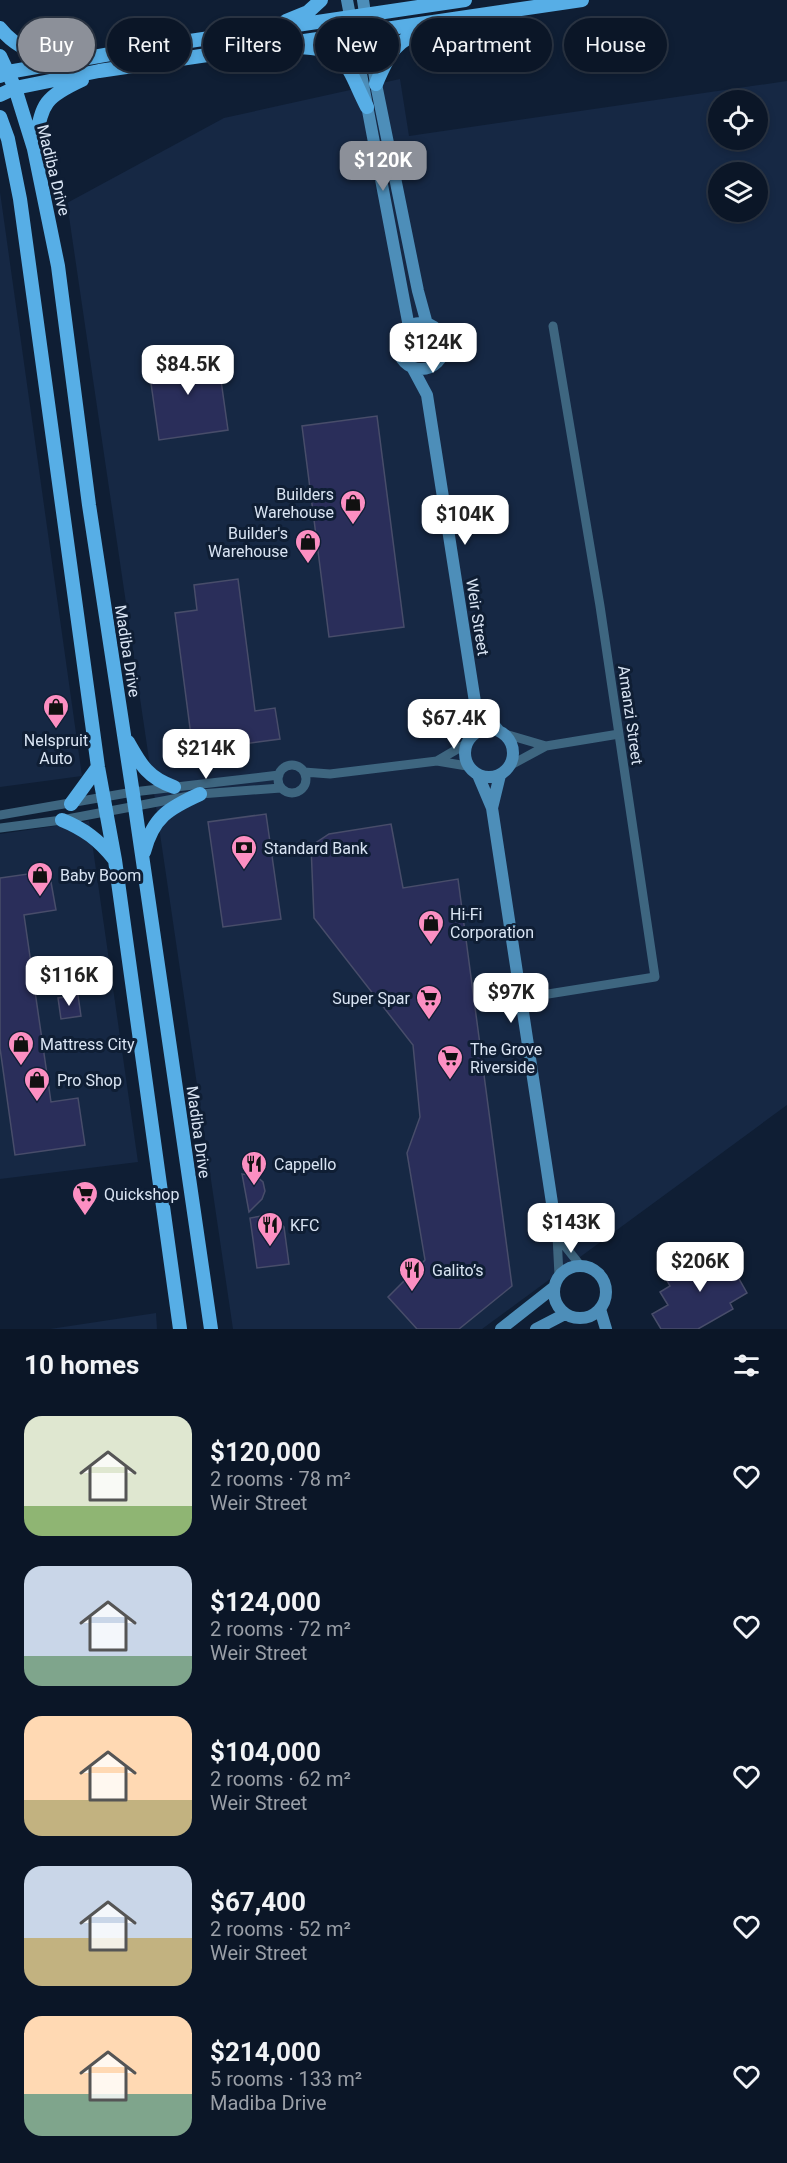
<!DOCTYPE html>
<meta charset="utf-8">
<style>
body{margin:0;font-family:Roboto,sans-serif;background:#141f2f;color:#f1f3f6;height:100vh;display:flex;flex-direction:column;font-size:22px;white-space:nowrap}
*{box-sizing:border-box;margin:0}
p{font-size:20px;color:#9a9fa7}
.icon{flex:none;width:33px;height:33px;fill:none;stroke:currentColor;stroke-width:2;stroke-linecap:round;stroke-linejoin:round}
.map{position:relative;height:1329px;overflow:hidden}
.panel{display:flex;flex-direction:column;background:#0b1627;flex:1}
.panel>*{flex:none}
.banner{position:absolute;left:18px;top:18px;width:752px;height:54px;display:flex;gap:12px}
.controls{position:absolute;left:708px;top:90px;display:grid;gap:12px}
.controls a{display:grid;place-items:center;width:60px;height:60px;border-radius:50%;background:#0b1627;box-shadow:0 3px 9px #0003,0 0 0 2px #2b3544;font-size:30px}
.price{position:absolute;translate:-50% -51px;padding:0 14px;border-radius:12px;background:#fff;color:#222;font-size:20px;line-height:39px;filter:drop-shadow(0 2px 3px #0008)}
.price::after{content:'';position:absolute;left:50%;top:36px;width:18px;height:14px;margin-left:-9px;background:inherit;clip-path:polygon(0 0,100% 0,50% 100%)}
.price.selected{background:#8c9099;color:#fff}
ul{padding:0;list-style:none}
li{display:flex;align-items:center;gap:18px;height:150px;padding:0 24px}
li span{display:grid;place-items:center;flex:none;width:168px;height:120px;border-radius:18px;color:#555}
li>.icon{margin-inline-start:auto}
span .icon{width:72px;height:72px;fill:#fffc;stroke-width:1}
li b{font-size:26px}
h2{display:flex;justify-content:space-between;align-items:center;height:72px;padding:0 24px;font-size:26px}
.chip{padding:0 21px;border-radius:27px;background:#0b1627;box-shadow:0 3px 9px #0003,0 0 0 2px #2b3544;font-size:21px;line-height:54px}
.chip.selected{background:#8c9099;color:#fff}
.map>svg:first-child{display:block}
.built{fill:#162844;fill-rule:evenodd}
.building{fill:#2a2e5a;stroke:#484d6a;stroke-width:1.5}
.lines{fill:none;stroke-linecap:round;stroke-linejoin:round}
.street{stroke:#3e6680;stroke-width:9}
.secondary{stroke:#4d8eb9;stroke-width:12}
.primary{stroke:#57aee6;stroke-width:14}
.labels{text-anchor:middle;stroke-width:6;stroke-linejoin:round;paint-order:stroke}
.street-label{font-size:16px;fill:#d9e4f3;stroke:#0f1e34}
.poi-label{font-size:16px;fill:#d9e4f3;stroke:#0f1e34;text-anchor:start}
</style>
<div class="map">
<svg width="787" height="1329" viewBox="0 0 787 1329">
<rect width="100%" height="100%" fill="#0f1e34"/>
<path class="built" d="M400,79L409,136L787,81V1105L482,1329H233L67,203L224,118ZM718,100H758V140H718ZM718,172H758V212H718Z
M0,192L82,776L0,787Z
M89,821L138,1162L0,1179V834Z
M156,1313L157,1329H50Z"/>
<path class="building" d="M217,352L228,430L159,440L148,362Z
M377,416L404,627L329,637L302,426Z
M238,579L255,711L275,708L280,739L193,751L175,613L197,610L194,585Z
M266,814L281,919L223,927L208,822Z
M391,824L403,888L458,879L512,1286L459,1329H417L388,1297L425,1260L407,1153L420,1117L413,1045L314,918L311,846L329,834Z
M49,871L56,910L24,915L51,1102L78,1098L85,1145L15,1155L0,1048V878Z
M78,995L81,1016L61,1019L58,998Z
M242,1174L256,1176L263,1182L265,1191L262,1199L249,1212Z
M268,1215L277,1219L284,1227L289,1264L257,1268L250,1218Z
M721,1247L747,1293L730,1303L733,1309L698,1329H661L652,1314L668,1305L660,1292L670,1286L665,1277Z"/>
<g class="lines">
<path class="street" d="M505,734L546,746
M437,761L466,744
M278 779a14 14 0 1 1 28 0a14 14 0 1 1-28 0Z
M509,766L546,746L619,734
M304,772L330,774L437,761L467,766
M0,815L133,792L279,775
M0,828L62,820L200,794L281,788
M523,998L655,977L600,606L553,326
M557,1236L559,1275
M557,1236L580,1265"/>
<path class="secondary" d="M347,0L409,327
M363,0L376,84L418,291L427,324
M398 346a23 23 0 1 1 46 0a23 23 0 1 1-46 0Z
M412,367L427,395L475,702L470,737
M475,702L498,730
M465 753a24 24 0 1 1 48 0a24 24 0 1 1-48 0Z
M478,775L492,808L557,1236
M492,808L500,775
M554 1292a26 26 0 1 1 52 0a26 26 0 1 1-52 0Z
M600,1309L606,1329
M501,1329L553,1288
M536,1329L565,1314"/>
<path class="primary" d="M286,21L308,12L321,0
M0,28C16,48 35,54 60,59
M299,47C349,49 347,68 367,107
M0,56L15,88L34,149L58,266L89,505L135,807L211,1329
M0,76L8,72L156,46L465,0
M376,84C389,53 396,39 429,28
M0,95L15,88L99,71L582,0
M0,117L8,139L20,199L98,767L115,860L180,1329
M34,147C43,104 41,99 82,80
M128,742C141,765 148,778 174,787
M71,804L98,767
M62,820C84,829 99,840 114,859
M144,852C153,817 169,808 200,794"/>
</g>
<defs>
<symbol id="shop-pin" viewBox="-11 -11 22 30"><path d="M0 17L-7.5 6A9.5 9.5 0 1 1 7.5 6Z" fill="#fc8fc2" stroke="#0f1e34"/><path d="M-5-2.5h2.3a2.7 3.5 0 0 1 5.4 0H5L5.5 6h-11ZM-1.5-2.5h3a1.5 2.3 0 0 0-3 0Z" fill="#111"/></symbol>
<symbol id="bank-pin" viewBox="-11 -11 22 30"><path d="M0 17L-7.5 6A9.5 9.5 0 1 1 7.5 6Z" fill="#fc8fc2" stroke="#0f1e34"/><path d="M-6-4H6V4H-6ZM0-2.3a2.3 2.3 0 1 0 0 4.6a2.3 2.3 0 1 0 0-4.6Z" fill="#111"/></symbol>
<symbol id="supermarket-pin" viewBox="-11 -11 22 30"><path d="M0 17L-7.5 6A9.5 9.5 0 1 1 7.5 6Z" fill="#fc8fc2" stroke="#0f1e34"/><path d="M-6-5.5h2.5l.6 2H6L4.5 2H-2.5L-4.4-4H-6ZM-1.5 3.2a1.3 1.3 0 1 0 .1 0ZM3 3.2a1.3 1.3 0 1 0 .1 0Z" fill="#111"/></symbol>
<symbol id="restaurant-pin" viewBox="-11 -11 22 30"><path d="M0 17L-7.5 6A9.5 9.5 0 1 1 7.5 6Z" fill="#fc8fc2" stroke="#0f1e34"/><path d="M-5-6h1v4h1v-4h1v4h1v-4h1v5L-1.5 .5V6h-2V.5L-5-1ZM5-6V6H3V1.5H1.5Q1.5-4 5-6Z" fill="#111"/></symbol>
</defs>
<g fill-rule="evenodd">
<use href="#shop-pin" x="338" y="488" width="30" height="40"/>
<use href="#shop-pin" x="293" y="527" width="30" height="40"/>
<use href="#shop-pin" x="41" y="692" width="30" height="40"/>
<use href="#bank-pin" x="229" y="833" width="30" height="40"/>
<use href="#shop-pin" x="25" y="860" width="30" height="40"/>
<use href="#shop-pin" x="416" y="908" width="30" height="40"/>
<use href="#supermarket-pin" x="414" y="983" width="30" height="40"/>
<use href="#shop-pin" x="6" y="1029" width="30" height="40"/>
<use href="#supermarket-pin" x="435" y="1043" width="30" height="40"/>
<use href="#shop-pin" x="22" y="1065" width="30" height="40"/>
<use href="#restaurant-pin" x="239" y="1149" width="30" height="40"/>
<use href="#supermarket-pin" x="70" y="1179" width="30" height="40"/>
<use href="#restaurant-pin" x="255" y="1210" width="30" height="40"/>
<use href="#restaurant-pin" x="397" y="1255" width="30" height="40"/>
</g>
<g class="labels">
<g class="street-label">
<text transform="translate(54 170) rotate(76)" y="6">Madiba Drive</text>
<text transform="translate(478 617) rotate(81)" y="6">Weir Street</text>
<text transform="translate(128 651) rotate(81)" y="6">Madiba Drive</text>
<text transform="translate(631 715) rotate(82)" y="6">Amanzi Street</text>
<text transform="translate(199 1132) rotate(82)" y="6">Madiba Drive</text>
</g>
<g class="poi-label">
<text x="334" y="500" text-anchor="end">Builders<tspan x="334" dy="18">Warehouse</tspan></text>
<text x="288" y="539" text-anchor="end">Builder's<tspan x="288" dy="18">Warehouse</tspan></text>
<text x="56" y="746" text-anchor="middle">Nelspruit<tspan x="56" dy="18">Auto</tspan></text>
<text x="264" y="854">Standard Bank</text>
<text x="60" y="881">Baby Boom</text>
<text x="450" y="920">Hi-Fi<tspan x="450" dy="18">Corporation</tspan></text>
<text x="410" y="1004" text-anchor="end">Super Spar</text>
<text x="40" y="1050">Mattress City</text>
<text x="470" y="1055">The Grove<tspan x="470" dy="18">Riverside</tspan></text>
<text x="57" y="1086">Pro Shop</text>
<text x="274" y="1170">Cappello</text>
<text x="104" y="1200">Quickshop</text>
<text x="290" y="1231">KFC</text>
<text x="432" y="1276">Galito’s</text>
</g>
</g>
</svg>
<div class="controls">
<a><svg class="icon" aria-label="locate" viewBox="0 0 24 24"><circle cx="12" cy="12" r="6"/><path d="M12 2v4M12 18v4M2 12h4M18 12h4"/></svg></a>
<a><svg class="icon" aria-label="layers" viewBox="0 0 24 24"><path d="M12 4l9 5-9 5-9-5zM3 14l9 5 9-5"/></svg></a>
</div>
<b class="price selected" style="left:383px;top:192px">$120K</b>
<b class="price" style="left:433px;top:374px">$124K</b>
<b class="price" style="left:188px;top:396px">$84.5K</b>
<b class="price" style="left:465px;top:546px">$104K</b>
<b class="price" style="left:454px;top:750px">$67.4K</b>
<b class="price" style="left:206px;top:780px">$214K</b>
<b class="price" style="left:69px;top:1007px">$116K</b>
<b class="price" style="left:511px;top:1024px">$97K</b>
<b class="price" style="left:571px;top:1254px">$143K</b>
<b class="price" style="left:700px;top:1293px">$206K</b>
<div class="banner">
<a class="chip selected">Buy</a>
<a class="chip">Rent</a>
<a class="chip">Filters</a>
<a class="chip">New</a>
<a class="chip">Apartment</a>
<a class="chip">House</a>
</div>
</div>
<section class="panel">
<h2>10 homes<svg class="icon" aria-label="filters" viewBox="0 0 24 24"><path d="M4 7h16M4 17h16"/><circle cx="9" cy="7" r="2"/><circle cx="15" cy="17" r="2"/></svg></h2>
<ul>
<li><span style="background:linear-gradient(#dfe7d0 75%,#8fb573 0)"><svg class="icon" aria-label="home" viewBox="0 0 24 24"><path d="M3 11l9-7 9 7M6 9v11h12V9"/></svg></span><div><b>$120,000</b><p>2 rooms · 78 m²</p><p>Weir Street</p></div><svg class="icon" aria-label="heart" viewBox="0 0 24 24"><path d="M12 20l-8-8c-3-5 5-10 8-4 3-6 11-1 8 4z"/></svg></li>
<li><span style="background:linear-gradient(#c9d6e8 75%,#7fa58c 0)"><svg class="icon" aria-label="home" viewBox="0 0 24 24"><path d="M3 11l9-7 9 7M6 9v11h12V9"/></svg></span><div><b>$124,000</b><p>2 rooms · 72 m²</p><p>Weir Street</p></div><svg class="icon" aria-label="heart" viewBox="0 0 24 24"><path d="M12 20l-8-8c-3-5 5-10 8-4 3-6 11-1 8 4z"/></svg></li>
<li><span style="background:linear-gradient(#ffd9b3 70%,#c2b280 0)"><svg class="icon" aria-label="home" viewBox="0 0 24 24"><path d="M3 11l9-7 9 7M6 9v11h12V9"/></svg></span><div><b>$104,000</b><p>2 rooms · 62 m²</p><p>Weir Street</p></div><svg class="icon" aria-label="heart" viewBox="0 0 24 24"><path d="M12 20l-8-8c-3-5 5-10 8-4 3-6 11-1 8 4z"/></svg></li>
<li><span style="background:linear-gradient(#c9d6e8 60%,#c2b280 0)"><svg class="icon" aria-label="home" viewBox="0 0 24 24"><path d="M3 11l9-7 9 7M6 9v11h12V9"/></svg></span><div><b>$67,400</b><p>2 rooms · 52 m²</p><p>Weir Street</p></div><svg class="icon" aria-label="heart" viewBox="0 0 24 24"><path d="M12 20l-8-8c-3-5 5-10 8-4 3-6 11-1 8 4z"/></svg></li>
<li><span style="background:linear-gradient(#ffd9b3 65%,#7fa58c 0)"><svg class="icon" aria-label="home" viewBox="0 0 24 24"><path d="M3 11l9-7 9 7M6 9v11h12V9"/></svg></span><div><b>$214,000</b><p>5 rooms · 133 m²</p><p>Madiba Drive</p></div><svg class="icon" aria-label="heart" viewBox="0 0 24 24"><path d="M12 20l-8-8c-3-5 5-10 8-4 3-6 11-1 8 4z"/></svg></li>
</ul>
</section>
